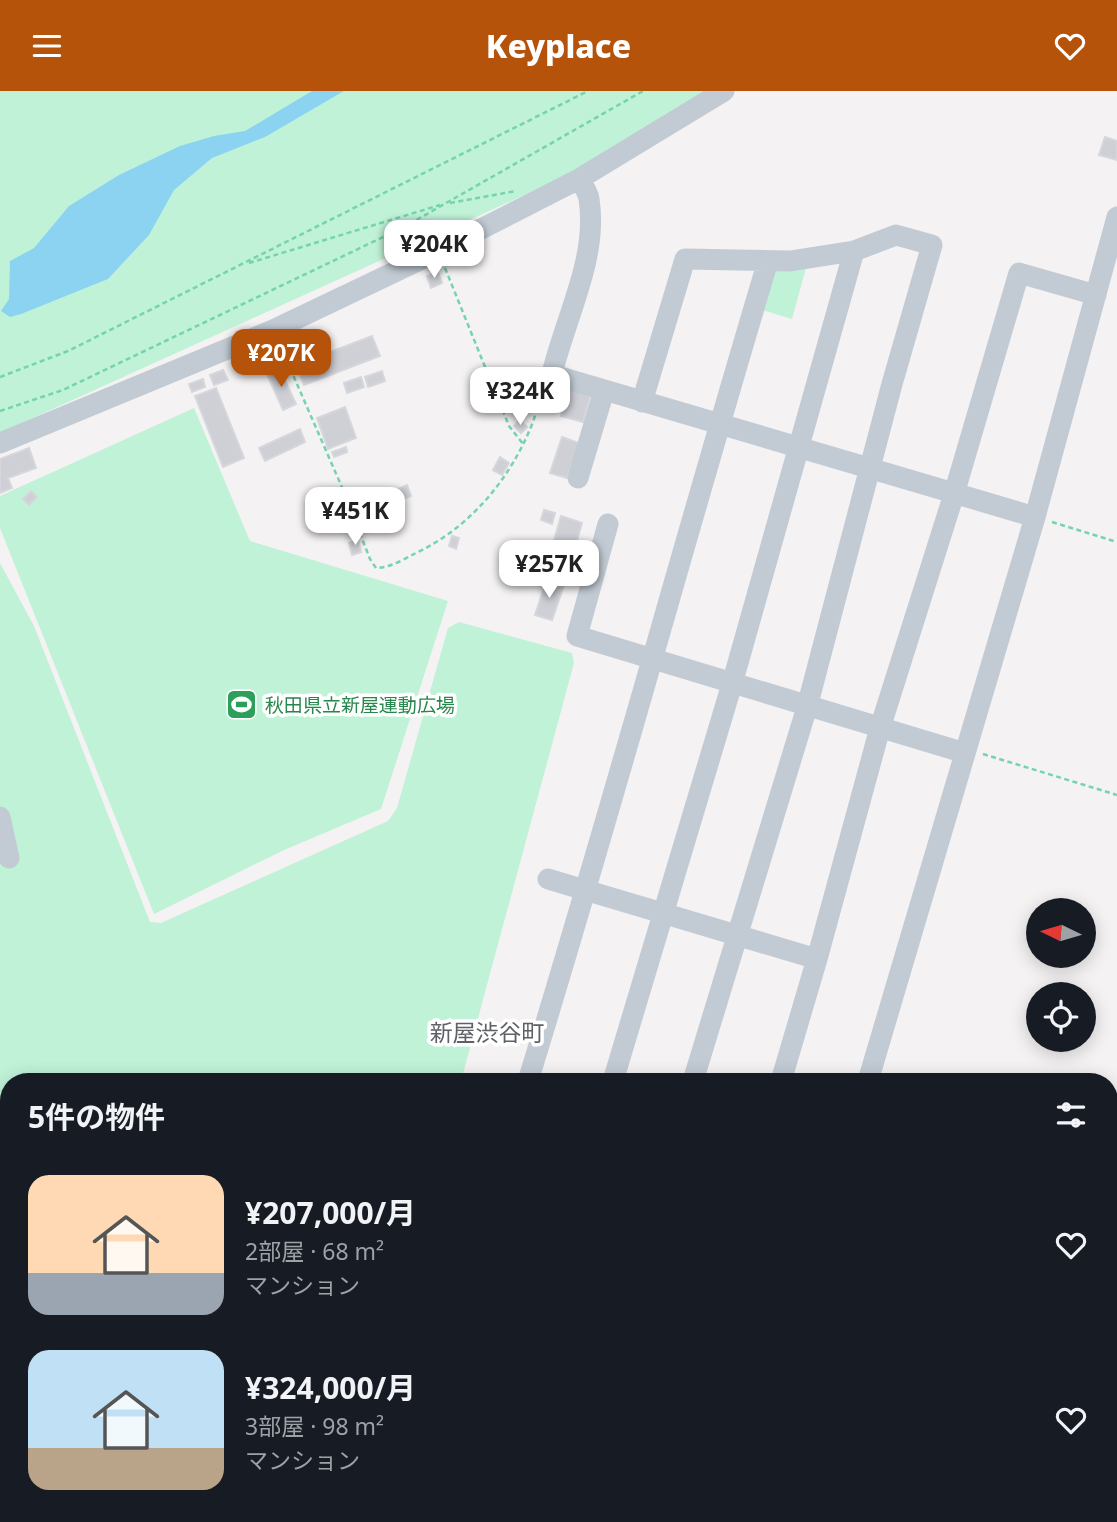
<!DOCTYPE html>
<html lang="ja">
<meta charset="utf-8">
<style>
body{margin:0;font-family:"Noto Sans","Noto Sans JP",sans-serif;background:#242831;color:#f1f3f6;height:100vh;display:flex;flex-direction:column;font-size:26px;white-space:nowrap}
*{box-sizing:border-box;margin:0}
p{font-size:23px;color:#9ea1a6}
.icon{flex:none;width:38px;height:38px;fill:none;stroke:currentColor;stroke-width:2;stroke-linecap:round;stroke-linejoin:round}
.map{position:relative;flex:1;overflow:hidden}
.drawer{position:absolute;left:0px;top:982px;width:1118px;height:450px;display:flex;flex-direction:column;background:#171b24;border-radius:28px 28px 0 0;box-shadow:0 4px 18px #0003}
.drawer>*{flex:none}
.needle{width:46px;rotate:275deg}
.buttons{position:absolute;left:1026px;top:807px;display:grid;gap:14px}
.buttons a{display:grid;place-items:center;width:70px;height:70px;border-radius:50%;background:#171b24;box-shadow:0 4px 18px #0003;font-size:35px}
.price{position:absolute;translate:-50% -60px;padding:0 16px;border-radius:14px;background:#fff;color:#222;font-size:23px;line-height:46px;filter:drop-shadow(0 2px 4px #0008)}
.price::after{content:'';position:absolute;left:50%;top:42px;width:21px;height:16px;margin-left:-10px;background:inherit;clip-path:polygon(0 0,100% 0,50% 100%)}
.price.on{background:#b45309;color:#fff}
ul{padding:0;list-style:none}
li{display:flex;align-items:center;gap:21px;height:175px;padding:0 28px}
li span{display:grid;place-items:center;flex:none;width:196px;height:140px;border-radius:21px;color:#555}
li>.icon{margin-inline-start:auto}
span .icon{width:84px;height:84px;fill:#fffc;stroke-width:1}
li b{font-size:30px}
h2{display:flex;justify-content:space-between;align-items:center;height:84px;padding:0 28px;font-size:30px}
header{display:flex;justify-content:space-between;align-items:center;height:91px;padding:0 28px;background:#b45309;color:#fff;font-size:32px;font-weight:800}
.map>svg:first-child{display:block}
.green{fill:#c0f2d8}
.water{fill:#8bd3f1}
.building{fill:#ced0d6;stroke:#d6d7dd;stroke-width:2}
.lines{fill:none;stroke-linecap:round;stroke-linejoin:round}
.path{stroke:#75d3ad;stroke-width:2.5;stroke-dasharray:5 3.5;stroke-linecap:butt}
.minor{stroke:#c2cbd4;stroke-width:21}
.labels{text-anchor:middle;stroke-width:7;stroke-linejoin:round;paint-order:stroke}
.leisure-label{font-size:19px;fill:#27864d;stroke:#fff;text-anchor:start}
.quarter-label{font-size:23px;fill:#5e6167;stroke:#fff}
</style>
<header><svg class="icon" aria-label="menu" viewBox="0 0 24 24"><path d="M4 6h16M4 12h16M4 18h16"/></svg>Keyplace<svg class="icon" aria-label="heart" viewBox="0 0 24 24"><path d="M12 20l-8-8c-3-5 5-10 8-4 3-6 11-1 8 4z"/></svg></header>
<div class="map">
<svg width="1117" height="1431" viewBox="0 0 1117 1431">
<rect width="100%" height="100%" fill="#f4f2f2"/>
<path class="green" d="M0,0H706L562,87L0,342Z
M807,173L792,228L762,219L774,175Z
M194,317L250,450L448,510L381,718L284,759L154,823L0,437V405Z
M0,472L34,535L150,831L161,832L388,730L397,717L448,537L459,531L572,562L574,572L461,990H9V1007H0Z"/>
<path class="water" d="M312,0H344L265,46L212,67L174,99L149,144L108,188L21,223L10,226L1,220L9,208L10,170L34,157L69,115L119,84L180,55L214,45L245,40Z"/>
<path class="building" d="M1105,46L1117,50V69L1099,64Z
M438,181L442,192L431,197L427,185Z
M372,245L380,265L304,294L296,274Z
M279,277L296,313L283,319L267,283Z
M223,279L228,289L214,294L210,284Z
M382,280L385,290L368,296L365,286Z
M361,286L364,296L347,302L344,292Z
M203,288L205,296L192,301L189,293Z
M569,296L591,303L583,331L561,325Z
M216,297L244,367L223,376L195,305Z
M345,316L356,347L328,358L317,327Z
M520,329L527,336L521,342L514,335Z
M300,338L305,351L265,370L259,357Z
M562,346L579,352L567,387L550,382Z
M346,356L347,361L334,366L332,361Z
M29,357L36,377L8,387L12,397L0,402V368Z
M500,366L509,372L502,384L493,379Z
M407,394L411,405L365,424L361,414Z
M31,400L37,406L29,414L23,408Z
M544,419L555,422L552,433L541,429Z
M561,425L582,432L574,460L553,453Z
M452,445L459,447L456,458L449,455Z
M358,449L361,461L352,464L349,452Z
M543,468L549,470L545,484L539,482Z
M547,488L564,494L552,529L535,524Z
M9,1042V1060L0,1063V1045Z
M9,1228V1271L5,1273L0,1258V1231Z
M8,1278L9,1291L0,1294V1280Z
M9,1382V1423H32L34,1431H0V1385Z
M224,1423H239L248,1431H218Z
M442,1423H464L463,1425L467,1426L465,1431H453L454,1428Z"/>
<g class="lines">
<path class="path" d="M450,112L516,100
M249,172L440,114
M445,177L509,335L523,353
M280,254L341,394L370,468L376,477C390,477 404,468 416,462C471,436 511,387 533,331C537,319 540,307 544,295
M0,286L68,260L588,0
M0,320L63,299L404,136L643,0
M1052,431L1117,451
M983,663L1117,704"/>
<path class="minor" d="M579,88C583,94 588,101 589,108C598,166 567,223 553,279L557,285L1035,426
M642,311L685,168L790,170L854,160L896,144L932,154L892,293L807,616L693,990
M0,352L273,239L428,165L579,88L724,0
M578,387L604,300
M608,433L577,545L965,662
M0,726L9,767
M548,788L817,868
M528,990C612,718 686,443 768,170
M613,990L732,593L854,160
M781,990L817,868L880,637L954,403L1019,182L1096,204
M868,990L1035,426L1117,126
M1110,1089L1117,1091
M1110,1248H1117
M1110,1315H1117
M365,1423L393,1431
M1008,1423L1009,1431
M283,1431L290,1423
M481,1431L483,1423
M564,1431L567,1423
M649,1431L652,1423
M737,1431L740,1423"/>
</g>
<defs>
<symbol id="stadium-square" viewBox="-11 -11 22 22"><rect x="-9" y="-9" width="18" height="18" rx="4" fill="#2e9e5b" stroke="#fff"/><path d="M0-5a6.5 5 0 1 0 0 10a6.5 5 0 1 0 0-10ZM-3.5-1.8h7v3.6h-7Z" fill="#fff"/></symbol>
</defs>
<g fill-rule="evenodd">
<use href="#stadium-square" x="224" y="596" width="35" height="35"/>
</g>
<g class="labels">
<g class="leisure-label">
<text x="265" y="621">秋田県立新屋運動広場</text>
</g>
<g class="quarter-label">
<text x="487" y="950">新屋渋谷町</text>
</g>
</g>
</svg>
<div class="buttons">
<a><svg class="needle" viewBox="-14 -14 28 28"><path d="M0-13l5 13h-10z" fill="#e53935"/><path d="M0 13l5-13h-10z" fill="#9ea1a6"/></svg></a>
<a><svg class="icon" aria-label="locate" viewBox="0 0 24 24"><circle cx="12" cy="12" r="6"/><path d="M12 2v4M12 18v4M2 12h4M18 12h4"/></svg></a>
</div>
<b class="price" style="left:434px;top:189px">¥204K</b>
<b class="price on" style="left:281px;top:298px">¥207K</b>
<b class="price" style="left:520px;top:336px">¥324K</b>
<b class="price" style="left:355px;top:456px">¥451K</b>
<b class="price" style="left:549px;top:509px">¥257K</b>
<section class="drawer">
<h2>5件の物件<svg class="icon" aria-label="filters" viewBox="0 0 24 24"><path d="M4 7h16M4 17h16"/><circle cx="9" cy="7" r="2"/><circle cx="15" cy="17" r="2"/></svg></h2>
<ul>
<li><span style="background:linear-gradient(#ffd9b3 70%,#9aa5b1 0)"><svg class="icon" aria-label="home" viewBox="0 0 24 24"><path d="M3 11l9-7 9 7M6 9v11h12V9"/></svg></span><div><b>¥207,000/月</b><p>2部屋 · 68 m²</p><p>マンション</p></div><svg class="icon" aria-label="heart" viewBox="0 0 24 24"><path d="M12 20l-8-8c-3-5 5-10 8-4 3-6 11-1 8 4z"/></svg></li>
<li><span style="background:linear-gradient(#bfe0f5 70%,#b9a48a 0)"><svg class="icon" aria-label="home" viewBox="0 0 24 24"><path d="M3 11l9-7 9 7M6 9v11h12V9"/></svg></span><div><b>¥324,000/月</b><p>3部屋 · 98 m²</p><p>マンション</p></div><svg class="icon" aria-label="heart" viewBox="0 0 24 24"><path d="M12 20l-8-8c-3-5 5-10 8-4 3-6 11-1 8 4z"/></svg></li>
</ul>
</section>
</div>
